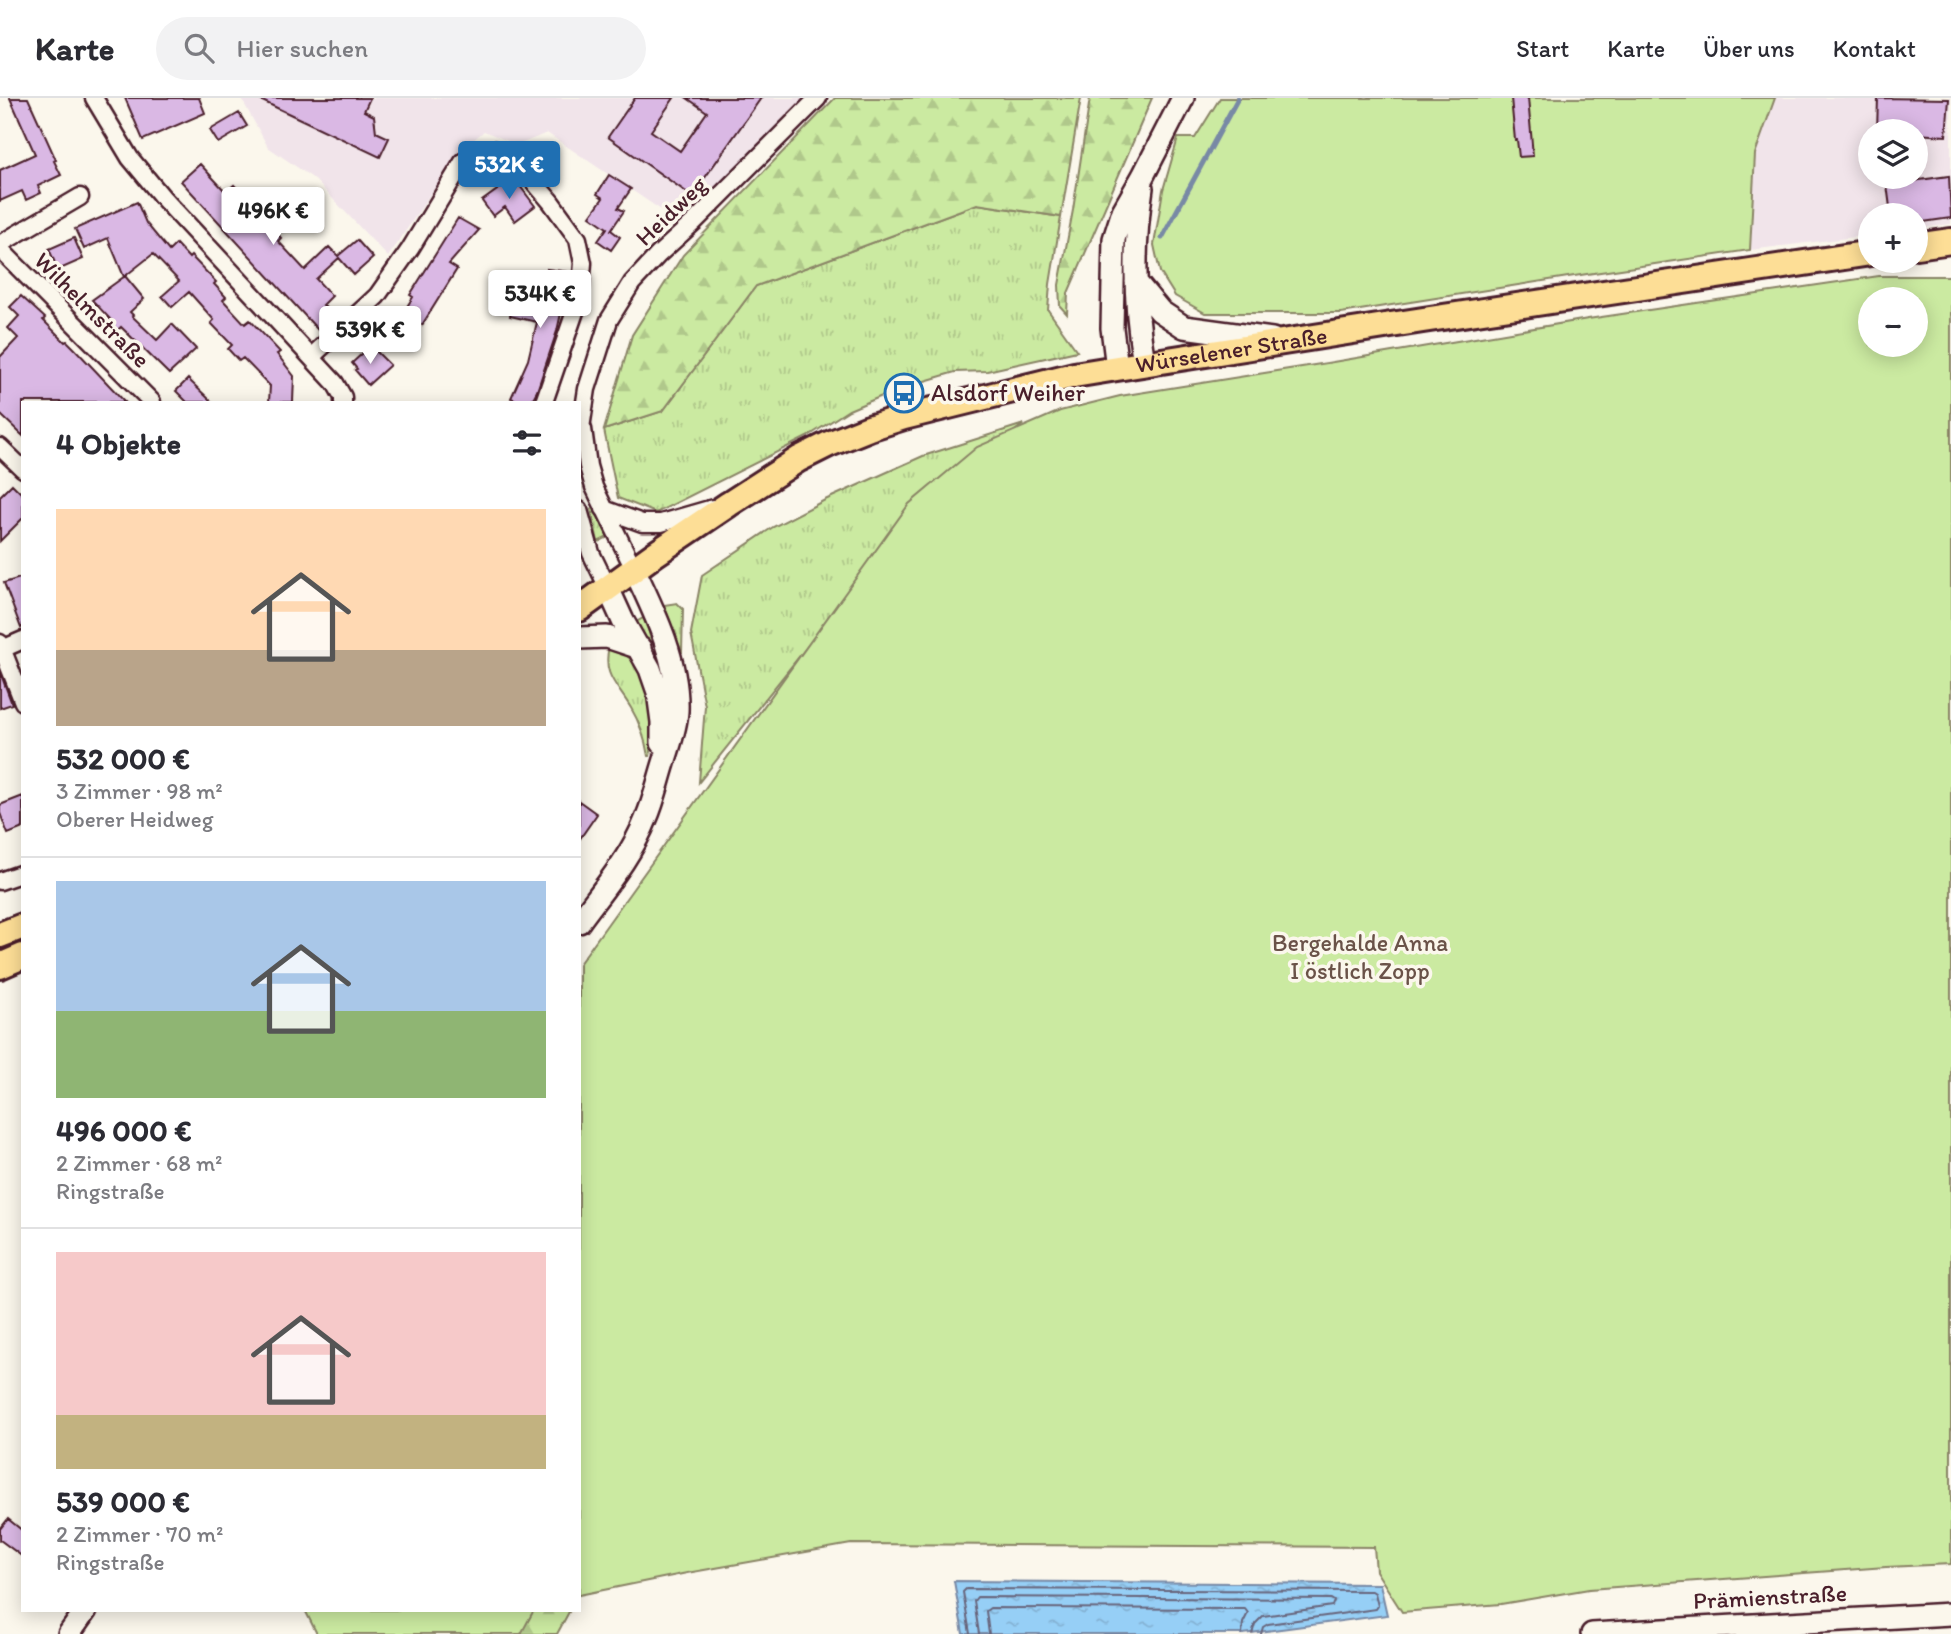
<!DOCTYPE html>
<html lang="de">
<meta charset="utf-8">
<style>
body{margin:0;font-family:Itim,sans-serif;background:#f2f2f3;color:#2b2b33;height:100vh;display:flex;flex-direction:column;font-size:26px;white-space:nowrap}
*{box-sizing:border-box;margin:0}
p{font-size:23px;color:#7c7c81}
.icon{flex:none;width:38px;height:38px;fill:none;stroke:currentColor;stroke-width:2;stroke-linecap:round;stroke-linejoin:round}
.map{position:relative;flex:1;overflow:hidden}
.drawer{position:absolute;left:21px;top:303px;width:560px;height:1211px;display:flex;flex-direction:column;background:#fff;border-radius:0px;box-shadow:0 4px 18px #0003}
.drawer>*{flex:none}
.fabs{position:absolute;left:1858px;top:21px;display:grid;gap:14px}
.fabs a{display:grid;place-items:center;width:70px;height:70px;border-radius:50%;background:#fff;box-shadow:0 4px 18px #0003;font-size:35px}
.price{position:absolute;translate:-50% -60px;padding:0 16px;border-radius:7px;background:#fff;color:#222;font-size:23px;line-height:46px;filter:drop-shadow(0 2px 4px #0008)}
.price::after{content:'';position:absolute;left:50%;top:42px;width:21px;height:16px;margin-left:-10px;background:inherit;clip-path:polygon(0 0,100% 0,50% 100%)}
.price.current{background:#1f6fb2;color:#fff}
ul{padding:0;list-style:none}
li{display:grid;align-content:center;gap:14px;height:371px;padding:0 35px}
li+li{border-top:2px solid #e1e1e2}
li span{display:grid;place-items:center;height:217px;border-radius:0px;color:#555}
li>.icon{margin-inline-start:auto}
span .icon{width:126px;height:126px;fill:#fffc;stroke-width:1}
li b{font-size:30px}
h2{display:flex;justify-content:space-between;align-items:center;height:84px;padding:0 35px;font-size:30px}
header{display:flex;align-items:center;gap:42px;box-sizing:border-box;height:98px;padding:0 35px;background:#fff;border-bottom:2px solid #e1e1e2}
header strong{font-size:33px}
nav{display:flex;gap:38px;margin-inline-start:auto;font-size:24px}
.search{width:490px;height:63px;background:#f2f2f3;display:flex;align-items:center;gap:18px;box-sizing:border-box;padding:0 24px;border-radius:38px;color:#7c7c81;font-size:26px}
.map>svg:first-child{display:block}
.built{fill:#f1e4ea;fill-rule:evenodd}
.grass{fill:url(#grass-tufts);stroke:#8a8466;stroke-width:2}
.forest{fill:url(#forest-firs);stroke:#8a8466;stroke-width:2}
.park{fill:#cbeaa1;stroke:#8a8466;stroke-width:2;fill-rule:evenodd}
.water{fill:url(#water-ripples);stroke:#7889a5;stroke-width:2}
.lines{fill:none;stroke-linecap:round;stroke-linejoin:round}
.shore{stroke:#68657c;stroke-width:2}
.stream{stroke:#7889a5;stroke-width:5}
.building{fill:#dab8e4;stroke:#4a1f2b;stroke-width:2}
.street-casing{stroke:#4a1f2b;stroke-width:21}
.secondary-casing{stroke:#4a1f2b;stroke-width:26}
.primary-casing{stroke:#4a1f2b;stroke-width:30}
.street{stroke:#fbf7ec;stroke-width:16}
.secondary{stroke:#fbf7ec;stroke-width:21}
.primary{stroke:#fdde96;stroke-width:24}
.labels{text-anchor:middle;stroke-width:7;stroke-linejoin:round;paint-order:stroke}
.street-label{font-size:24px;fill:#4a1f2b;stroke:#fbf7ec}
.poi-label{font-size:24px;fill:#4a1f2b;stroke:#fbf7ec;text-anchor:start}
.park-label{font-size:24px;fill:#6a5248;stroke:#fbf7ec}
</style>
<header>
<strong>Karte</strong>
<div class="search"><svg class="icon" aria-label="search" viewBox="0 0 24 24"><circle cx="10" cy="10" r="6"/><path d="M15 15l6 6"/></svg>Hier suchen</div>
<nav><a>Start</a><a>Karte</a><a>Über uns</a><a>Kontakt</a></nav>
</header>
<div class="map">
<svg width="1951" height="1536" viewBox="0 0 1951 1536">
<defs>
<pattern id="grass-tufts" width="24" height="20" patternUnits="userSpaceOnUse" patternTransform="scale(1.75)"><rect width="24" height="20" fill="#cbeaa1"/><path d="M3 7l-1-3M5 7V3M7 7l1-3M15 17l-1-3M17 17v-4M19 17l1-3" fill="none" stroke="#b0c88b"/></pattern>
<pattern id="forest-firs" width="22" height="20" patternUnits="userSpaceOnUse" patternTransform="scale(1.75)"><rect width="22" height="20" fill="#cbeaa1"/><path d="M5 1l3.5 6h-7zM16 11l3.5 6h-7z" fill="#b0c88b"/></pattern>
<pattern id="water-ripples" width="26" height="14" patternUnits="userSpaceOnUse" patternTransform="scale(1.75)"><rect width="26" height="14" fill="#96cff6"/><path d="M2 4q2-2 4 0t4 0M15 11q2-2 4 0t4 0" fill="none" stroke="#83b1d3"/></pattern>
</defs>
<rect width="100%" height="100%" fill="#fbf7ec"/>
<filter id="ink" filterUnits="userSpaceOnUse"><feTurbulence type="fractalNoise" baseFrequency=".0143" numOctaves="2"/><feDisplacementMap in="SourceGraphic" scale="14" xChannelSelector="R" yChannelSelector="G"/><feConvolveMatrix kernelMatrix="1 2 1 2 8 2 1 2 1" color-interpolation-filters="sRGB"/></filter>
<g filter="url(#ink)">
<path class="built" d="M241,0H805L682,126L547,35L518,47L484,33L459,54L388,159L314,81L268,49Z
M1775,0H1951V126L1916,131V117H1871V137L1750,152L1755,56ZM1871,33H1916V79H1871Z"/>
<path class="grass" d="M977,106L1061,119L1050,186L1048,212L1077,253L987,273L955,274L901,290L849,312L807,339L656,415L618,400L604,332L663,313L756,188Z
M1024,326L929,396L699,684L705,608L691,535L702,477L773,429L825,402L923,358Z
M595,410L608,439L598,444L591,411Z
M677,505L683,511L682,555L664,507Z
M645,519L652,546L650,547L636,524Z
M609,548L621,553L641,570L652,594L653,643L650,658H648C645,640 640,625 631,610C617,586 602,578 609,548Z"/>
<path class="forest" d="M835,0H1081L1061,119L977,106L756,188L663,313L604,332L632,237L683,157Z
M1090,0H1152L1068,195L1067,216L1060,208L1059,187L1073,112Z
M321,1512H570L557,1536H330Z"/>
<path class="park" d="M1220,0H1775L1755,56L1750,152L1587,176L1341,215H1205L1175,198L1160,174L1154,147L1163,92L1178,40H1195Z
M1879,178H1951V1466L1886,1469L1589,1491L1501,1506L1402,1514L1376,1473L1374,1449L851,1446L687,1475L579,1497V866L909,406L977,349L1060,313L1120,298L1327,265L1588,221ZM1871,201H1916V247H1871Z
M305,1512H534L521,1536H317Z"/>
<path class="water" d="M954,1483L1380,1486L1387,1517L1243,1536H963Z"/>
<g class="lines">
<path class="shore" d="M970,1536L963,1494L966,1491L1372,1493L1375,1495L1378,1508L1376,1511L1268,1526L1263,1529L1261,1536
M979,1536L974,1503L977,1499L1331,1501L1334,1503L1332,1508L1263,1518L1255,1526L1252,1536
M989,1536L986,1513L990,1510L1245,1511L1248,1515L1243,1525L1242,1536"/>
<path class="stream" d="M1162,140L1238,0"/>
</g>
<path class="building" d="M10,0H28L56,62L54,63L61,77L38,88L41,95L26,102L22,93L0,103V72L35,56Z
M125,0H199L205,15L143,42Z
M256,0H370L364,13L374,18L376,34L389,40L380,59Z
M635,0H674L651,33L680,53L707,14L687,0H761L692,98L608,39Z
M1511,0H1528L1533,58L1519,59L1517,42H1515Z
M1878,0L1949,1L1946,38L1916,36V33H1877Z
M239,15L247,28L218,45L210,32Z
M200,66L226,94L234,87L267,123L281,140L278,143L305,172L329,149L338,158L357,142L373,160L354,177L339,160L316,181L332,198L323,207L333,218L318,232L181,83Z
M609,77L631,91L618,110L624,113L611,132L620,139L611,152L598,143L607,130L590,118L603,100L597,96Z
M1949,78L1951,120L1916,125V117H1891L1886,79H1912V83Z
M514,80L535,108L515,123L505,109L493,118L482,103Z
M137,104L146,125L169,153L176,146L189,160L191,158L216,184L214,186L226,199L223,202L245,226L250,222L280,254L277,256L294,278L293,304H269L270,288L243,260L239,263L228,251L232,247L211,225L214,222L189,194L172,209L162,198L179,183L153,156L124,179L108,140L84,151L75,131Z
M458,120L479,132L449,166L457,171L422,227L403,215L413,199L410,197Z
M74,140L83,161L58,172L49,151Z
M547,171L569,174L564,202L557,233L537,293L531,304H520L511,300L528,262L537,224L510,218L512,207L514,195L543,202Z
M125,178L144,201L130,214L133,217L132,218L157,242L172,226L196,251L169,276L121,229L109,240L111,222L92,202Z
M21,198L45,220L43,222L65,244L67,243L74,250L125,304H23V338L0,316V259L18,240L8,230L19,218L10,209Z
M376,253L390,267L368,287L355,272L357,271L352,265L364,254L369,259Z
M188,281L212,304H187L176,293Z
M12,386L23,397V420L0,443V398Z
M23,479V529L21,530L4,485Z
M0,574L12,606L0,610Z
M23,698V730L8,736L0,715V707Z
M579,703L597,716L579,742Z
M8,1421L23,1433V1459L0,1442V1431Z"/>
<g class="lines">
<defs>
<path id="street" d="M94,0L130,60L164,101L335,285L343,299V304
M0,146L80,99
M0,151L152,304
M311,259L377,198L410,151L463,64L477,53L494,52L514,60L551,104L578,141L583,165L580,199L544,304
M583,331L588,368L594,389L634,471
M579,343L587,291L609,222L632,185L658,157L694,124L818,0
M0,349L23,371
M604,411L642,425H661L713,410
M579,412L591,455L608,490
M0,545L23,604
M0,552L23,542
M0,783L23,775"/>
<path id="secondary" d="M1142,90C1133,149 1134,206 1144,265
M1136,184L1160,213L1184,229L1272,241
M1117,270L1112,230L1114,141L1123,113L1143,78L1183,0
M608,490L623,523L650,571L658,594L662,624V645
M579,540L607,539L640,550
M579,824C603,791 631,759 646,721C654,703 658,684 664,665C669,648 676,631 677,613C679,564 655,515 634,471
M69,1536L86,1512
M1592,1536L1951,1516"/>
<g id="primary">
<path d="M1916,148L1951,143"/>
<path id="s1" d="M579,511L655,456L729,406L799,361L829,346L869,330L904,319L1074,277L1117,270L1423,222L1871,155"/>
<path d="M0,837L23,828"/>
<path d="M0,868L23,858"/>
</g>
</defs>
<use href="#street" class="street-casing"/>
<use href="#secondary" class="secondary-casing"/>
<use href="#primary" class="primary-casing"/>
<use href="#street" class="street"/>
<use href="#secondary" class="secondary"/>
<use href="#primary" class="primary"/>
</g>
</g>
<defs>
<symbol id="bus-ring" viewBox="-11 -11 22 22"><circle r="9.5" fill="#fbf7ec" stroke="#1f6fb2" stroke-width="1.5"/><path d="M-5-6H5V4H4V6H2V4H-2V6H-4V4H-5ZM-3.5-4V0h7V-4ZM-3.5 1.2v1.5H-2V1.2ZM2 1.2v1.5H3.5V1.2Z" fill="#1f6fb2"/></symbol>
</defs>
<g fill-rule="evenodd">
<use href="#bus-ring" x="882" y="273" width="44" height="44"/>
</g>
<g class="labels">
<g class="street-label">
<text transform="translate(671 113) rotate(-44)" y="8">Heidweg</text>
<text transform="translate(92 212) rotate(45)" y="8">Wilhelmstraße</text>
<text dy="8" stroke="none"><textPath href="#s1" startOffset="714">Würselener Straße</textPath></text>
<text transform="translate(1770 1499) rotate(-3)" y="8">Prämienstraße</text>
</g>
<g class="poi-label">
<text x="931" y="303">Alsdorf Weiher</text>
</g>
<g class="park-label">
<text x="1360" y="853">Bergehalde Anna<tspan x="1360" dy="28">I östlich Zopp</tspan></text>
</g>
</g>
</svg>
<div class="fabs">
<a><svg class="icon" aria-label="layers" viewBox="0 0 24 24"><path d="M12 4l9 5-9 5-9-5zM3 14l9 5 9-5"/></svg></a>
<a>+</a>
<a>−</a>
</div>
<b class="price current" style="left:509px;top:103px">532K €</b>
<b class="price" style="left:273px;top:149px">496K €</b>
<b class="price" style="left:540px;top:232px">534K €</b>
<b class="price" style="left:370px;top:268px">539K €</b>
<section class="drawer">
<h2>4 Objekte<svg class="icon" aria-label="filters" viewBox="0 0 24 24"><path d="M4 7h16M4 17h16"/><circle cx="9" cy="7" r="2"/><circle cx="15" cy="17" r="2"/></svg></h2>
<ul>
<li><span style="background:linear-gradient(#ffd9b3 65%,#b9a48a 0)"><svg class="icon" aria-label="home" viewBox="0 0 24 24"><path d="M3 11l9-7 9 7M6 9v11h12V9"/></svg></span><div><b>532 000 €</b><p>3 Zimmer · 98 m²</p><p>Oberer Heidweg</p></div></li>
<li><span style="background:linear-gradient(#a9c7e8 60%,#8fb573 0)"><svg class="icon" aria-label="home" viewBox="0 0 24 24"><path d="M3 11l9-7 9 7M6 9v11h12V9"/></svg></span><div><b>496 000 €</b><p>2 Zimmer · 68 m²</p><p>Ringstraße</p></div></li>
<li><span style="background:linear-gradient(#f6c9c9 75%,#c2b280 0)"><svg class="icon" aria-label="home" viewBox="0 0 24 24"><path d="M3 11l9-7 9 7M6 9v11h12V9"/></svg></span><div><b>539 000 €</b><p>2 Zimmer · 70 m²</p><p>Ringstraße</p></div></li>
</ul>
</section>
</div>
